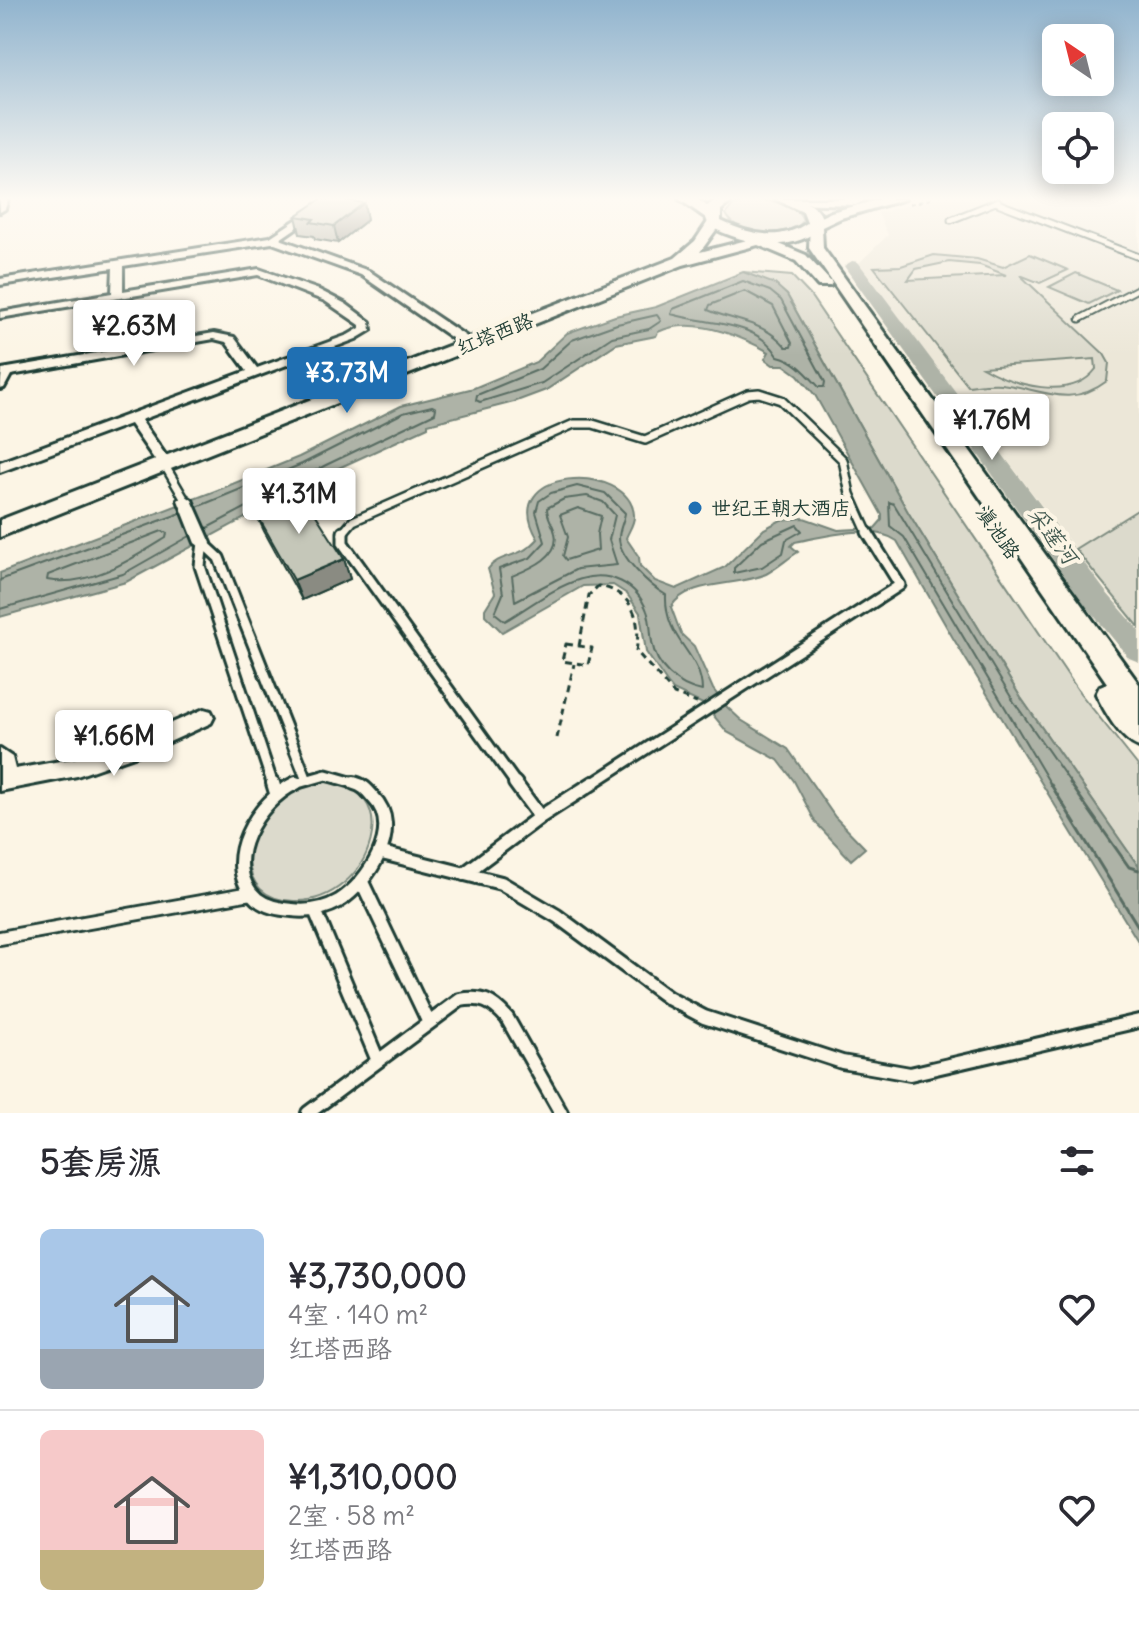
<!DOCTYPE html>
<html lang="zh">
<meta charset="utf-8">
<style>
body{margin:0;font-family:Delius,"LXGW WenKai TC",sans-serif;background:#f7f7f7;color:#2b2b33;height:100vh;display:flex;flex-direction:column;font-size:30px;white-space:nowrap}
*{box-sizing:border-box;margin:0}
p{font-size:26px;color:#7c7c81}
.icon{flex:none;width:44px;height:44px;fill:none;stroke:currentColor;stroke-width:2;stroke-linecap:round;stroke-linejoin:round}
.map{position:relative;height:1113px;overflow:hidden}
.drawer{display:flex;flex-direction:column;background:#fff;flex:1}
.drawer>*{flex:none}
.needle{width:52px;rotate:325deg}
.buttons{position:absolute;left:1042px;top:24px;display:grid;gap:16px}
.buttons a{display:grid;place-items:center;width:72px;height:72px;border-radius:12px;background:#fff;box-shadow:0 4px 20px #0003;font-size:40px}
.price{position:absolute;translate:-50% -68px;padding:0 18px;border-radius:8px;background:#fff;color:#222;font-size:26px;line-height:52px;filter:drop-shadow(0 2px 4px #0008)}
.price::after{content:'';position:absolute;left:50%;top:48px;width:24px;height:18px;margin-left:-12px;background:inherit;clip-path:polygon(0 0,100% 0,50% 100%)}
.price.active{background:#1f6fb2;color:#fff}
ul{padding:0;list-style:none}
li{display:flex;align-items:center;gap:24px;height:200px;padding:0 40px}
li+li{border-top:2px solid #e1e1e2}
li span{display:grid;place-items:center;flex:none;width:224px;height:160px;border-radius:12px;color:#555}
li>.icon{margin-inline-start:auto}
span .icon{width:96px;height:96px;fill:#fffc;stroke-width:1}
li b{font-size:34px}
h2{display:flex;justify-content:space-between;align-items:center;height:96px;padding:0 40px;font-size:34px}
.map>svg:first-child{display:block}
.built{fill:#ece7d8}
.green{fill:#dcdacc;stroke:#7e8c80;stroke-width:2;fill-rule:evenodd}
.water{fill:#aeb3a7;stroke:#758479;stroke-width:2}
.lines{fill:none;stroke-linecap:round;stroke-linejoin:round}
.shore-far1{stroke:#586c62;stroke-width:2}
.shore{stroke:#586c62;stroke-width:3}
.river{fill:#aeb3a7;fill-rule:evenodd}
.lane-far3-casing{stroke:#1f3d34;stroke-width:9}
.lane-far2-casing{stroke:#1f3d34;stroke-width:12}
.lane-far1-casing{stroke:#1f3d34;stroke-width:15}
.lane-casing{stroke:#1f3d34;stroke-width:18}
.street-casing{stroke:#1f3d34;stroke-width:6}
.secondary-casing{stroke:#1f3d34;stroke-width:6}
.primary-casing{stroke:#1f3d34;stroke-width:6}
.path-far1{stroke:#1f3d34;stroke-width:2;stroke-dasharray:5 4;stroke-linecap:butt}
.path{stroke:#1f3d34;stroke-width:3;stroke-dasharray:7 5;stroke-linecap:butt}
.lane-far3{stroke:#fcf5e5;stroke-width:5}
.lane-far2{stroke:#fcf5e5;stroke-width:7}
.lane-far1{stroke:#fcf5e5;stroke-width:9}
.lane{stroke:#fcf5e5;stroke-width:12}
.street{fill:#fcf5e5;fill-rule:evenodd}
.secondary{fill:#fcf5e5;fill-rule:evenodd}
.primary{fill:#fcf5e5;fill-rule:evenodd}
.wall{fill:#a9ab9f;stroke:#1f3d34;stroke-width:2}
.shaded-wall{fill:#8a8b82;stroke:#1f3d34;stroke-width:2}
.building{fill:#c5c7b9;stroke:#1f3d34;stroke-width:2}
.poi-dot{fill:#1f6fb2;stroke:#fcf5e5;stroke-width:3}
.labels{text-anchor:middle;stroke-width:8;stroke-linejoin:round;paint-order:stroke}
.street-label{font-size:20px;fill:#1f3d34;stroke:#fcf5e5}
.poi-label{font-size:20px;fill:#1f3d34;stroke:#fcf5e5;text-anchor:start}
.water-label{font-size:22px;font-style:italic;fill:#435a51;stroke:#fcf5e5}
</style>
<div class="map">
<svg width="1139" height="1113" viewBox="0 0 1139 1113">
<rect width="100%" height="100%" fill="#fcf5e5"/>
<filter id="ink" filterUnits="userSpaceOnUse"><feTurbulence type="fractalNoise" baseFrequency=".0125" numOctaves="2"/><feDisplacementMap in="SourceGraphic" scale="16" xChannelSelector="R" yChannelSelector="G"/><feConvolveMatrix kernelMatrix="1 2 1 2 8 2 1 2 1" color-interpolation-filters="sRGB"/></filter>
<g filter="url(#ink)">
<path class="built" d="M933,199H1139V509L1075,549L858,264L888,235L878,213Z"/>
<path class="green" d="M748,201C766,200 797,200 803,221C789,241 737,237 726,214L732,206Z
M1030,254L1068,270L1040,283L1020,275L1104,354L1109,363L1107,381C1069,410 1040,388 1001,384C990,383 978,385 968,386L874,267L901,266L934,255L977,259L1003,267ZM949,262L980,265L1006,275L908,280L916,269ZM1095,359L1096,369C1071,402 1013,385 982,367Z
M743,272L792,276L810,295L1080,693L1139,767V867L1021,698L908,512L787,295Z
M1076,273L1117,290L1089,304L1049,287Z
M1139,509V627L1075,549Z
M315,782C413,778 372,904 294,901C232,899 243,832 276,800C286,791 302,785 315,782Z"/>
<path class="water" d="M743,272L775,284L787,295L908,512L1021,698L1139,867V943L953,638L897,541C870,523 826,536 795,542L791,546L798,552C787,559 777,568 766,574C738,587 688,579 671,607L681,634L694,646L713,689L727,707L741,720L788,749L835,817L865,848L851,860L816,823L794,781L778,760L727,732L705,705L673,690L668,684L646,652L640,613L627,594L613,585L583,586L502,632L485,615V609L495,593L488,569C499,553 521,559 538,539C494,466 630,461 634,515C635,523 629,530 626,538L639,557L640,566L655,581L676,589L725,567L764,529L781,520L804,518L838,530L875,528L882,520V515L815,395L798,375L784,365H773L765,359L769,352C738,335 692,316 658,332L656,336L616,344L546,390L514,402L428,424V427L330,472L126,582L0,617V573L215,491L299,457L401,406L474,388L536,362L567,333L615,316L656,307Z"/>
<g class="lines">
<path class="shore-far1" d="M743,281L770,291L781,300L825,382L824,387H819C807,374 796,360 778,356C757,320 707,325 671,314L673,309Z
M745,291L773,306L792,343L791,347H786C766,322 736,322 708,310L710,305Z
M657,315L661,321L649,329L612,337L542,383L480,402L476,400L477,395L540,369L572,340L617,324Z
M577,486L605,493L625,513C624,521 619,529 619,538C619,557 650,586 666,595C664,641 702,653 702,691C677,686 656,667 652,642C650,631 651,621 647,611C637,584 609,570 581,579C554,587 530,606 505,621L495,613L503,594L499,569L530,558L545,542L536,512L539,501L551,493Z
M587,496L603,502L615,515L609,540L617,565L577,569L515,601L512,576C529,569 561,557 555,533C553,523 547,518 547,508L564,499Z
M197,507L302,464L403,413L432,406L436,408L435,413L326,465L207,528
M578,508L601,516L597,534L598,550L566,560L563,556L568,537L560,515Z
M797,525L802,531L786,540L783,553L762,567L734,573V568L762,541Z
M162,531L167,533L166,538C132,559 88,588 47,580L48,575Z
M0,580L181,513
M0,609L123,574L190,536
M1051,785L904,537L890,526L889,502L894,504L1014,702L1072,785"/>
<path class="shore" d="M1050,783L1139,928
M1070,783L1129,867L1139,870"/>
<path class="river" d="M852,261L858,262L1106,592L1139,630V662L1129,658L1086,606L844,266Z"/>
<defs>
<path id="lane-far3" d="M995,202L1139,257
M951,220L998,201
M1080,319L1139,288"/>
<path id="lane-far2" d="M164,464L185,500
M342,534L353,521L574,424H593L645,440L748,394L759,393L781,400L843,460L850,494L868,534"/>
<path id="lane-far1" d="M343,532V543L517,785
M273,785L200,566L203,543L219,558L306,778
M291,785L326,775L361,785
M590,785L900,585L867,532"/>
<path id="lane" d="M273,783L276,793
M296,783C258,800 218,864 257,899C267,907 279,909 292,910C308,912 325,909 339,901C369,882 404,828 373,797C367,790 363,785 354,783
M515,783L540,817L593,783
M382,853L501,883L557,916L668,998L704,1017L842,1062L910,1074L1139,1021
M464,874L540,817
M362,882L429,1023
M315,910L378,1061
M0,938L251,893
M308,1113L460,1000C482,996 492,1001 507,1018L561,1113"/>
<path id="street" d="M0,199H8L5,209L0,212Z
M328,199H338L280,239L369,271L473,341V347H465L361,275L272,243L123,266V291L259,269L319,290L346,304L370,322L371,330L356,339L141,420L171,463L169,466H159L130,424L0,472V462L247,371L226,342L214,339L11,375L4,388L0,389L2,369L214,333L234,337L257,368L348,335L360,328V325L325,301L258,275L0,318V312L112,293L113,268L0,285V279L270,237Z
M185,495L192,500L211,543L209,547L203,549L195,543L178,500Z
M204,709L211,711L214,717L211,723L154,749L77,776L0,791V749L12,757L15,769L77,758L142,736Z"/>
<path id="secondary" d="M784,199H862L863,201L856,205L791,203Z
M881,199H905L841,218L822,227L823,248L1139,684V747C1120,740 1105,712 1096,694L1100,686L1107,683L809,248L810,222L831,212Z
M714,219L721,223L700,252L747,240L748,235L771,236L772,241L806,255L832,283L830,286H818L796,261L758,245L683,265L0,537V520L675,258L695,241L709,220Z"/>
<path id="primary" d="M679,199H697L707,206L717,199H735L721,210V221C749,234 780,242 807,223L803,212L775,199C794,199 822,200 823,225C793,257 742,243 709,226L706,218Z"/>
</defs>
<use href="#lane-far3" class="lane-far3-casing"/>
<use href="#lane-far2" class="lane-far2-casing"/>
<use href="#lane-far1" class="lane-far1-casing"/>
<use href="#lane" class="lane-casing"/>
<use href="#street" class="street-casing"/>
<use href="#secondary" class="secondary-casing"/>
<use href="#primary" class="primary-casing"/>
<path class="path-far1" d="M909,204L931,199"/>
<path class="path" d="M566,644L592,648L588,665L562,661Z
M579,646L589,595L598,586C633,592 642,619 636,651L674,694L697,703
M557,738L574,664"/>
<use href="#lane-far3" class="lane-far3"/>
<use href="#lane-far2" class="lane-far2"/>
<use href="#lane-far1" class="lane-far1"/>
<use href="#lane" class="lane"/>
<use href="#street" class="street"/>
<use href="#secondary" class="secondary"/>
<use href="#primary" class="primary"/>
</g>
<path class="wall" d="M364,203L367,220L338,243L315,239L314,236L300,234L296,216Z
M255,511L344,559L350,579L302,600L264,531Z"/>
<path class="shaded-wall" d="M364,203L367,220L338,243L334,226Z
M344,559L350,579L302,600L294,580Z"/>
<path class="building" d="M321,199H340L364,203L334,226L311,222L314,219L296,216Z
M302,493L344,559L294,580L255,511Z"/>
</g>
<linearGradient id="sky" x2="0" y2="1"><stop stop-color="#91b4ce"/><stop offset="0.56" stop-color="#fefaf3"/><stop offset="1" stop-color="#fefaf3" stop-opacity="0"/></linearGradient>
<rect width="1139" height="355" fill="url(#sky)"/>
<circle class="poi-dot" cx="695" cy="508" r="8"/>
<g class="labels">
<g class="street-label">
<text transform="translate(495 334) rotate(-22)" y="7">红塔西路</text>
<text transform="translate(998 532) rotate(55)" y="7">滇池路</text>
</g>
<g class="poi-label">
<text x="711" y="515">世纪王朝大酒店</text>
</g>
<g class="water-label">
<text transform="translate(1053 535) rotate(53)" y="8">采莲河</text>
</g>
</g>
</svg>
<div class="buttons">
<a><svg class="needle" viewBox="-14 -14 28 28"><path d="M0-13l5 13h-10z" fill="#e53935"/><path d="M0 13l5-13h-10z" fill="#7c7c81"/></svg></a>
<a><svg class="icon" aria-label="locate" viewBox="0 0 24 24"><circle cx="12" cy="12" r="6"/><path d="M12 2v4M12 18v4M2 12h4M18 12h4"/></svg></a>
</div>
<b class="price" style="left:134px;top:368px">¥2.63M</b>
<b class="price active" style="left:347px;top:415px">¥3.73M</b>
<b class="price" style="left:992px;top:462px">¥1.76M</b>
<b class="price" style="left:299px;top:536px">¥1.31M</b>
<b class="price" style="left:114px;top:778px">¥1.66M</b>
</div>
<section class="drawer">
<h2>5套房源<svg class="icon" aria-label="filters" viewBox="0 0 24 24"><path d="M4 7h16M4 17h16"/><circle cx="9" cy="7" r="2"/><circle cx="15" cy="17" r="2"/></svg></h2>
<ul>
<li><span style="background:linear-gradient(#a9c7e8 75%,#9aa5b1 0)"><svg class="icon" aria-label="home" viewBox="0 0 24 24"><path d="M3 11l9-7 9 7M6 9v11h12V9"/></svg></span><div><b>¥3,730,000</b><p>4室 · 140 m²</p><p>红塔西路</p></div><svg class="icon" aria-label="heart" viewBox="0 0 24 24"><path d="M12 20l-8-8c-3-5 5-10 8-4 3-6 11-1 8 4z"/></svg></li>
<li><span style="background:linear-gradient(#f6c9c9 75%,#c2b280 0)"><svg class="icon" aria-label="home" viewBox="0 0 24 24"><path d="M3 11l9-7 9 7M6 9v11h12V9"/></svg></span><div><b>¥1,310,000</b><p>2室 · 58 m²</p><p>红塔西路</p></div><svg class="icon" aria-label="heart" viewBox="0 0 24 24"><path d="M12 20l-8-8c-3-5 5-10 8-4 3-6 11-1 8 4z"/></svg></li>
</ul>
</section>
